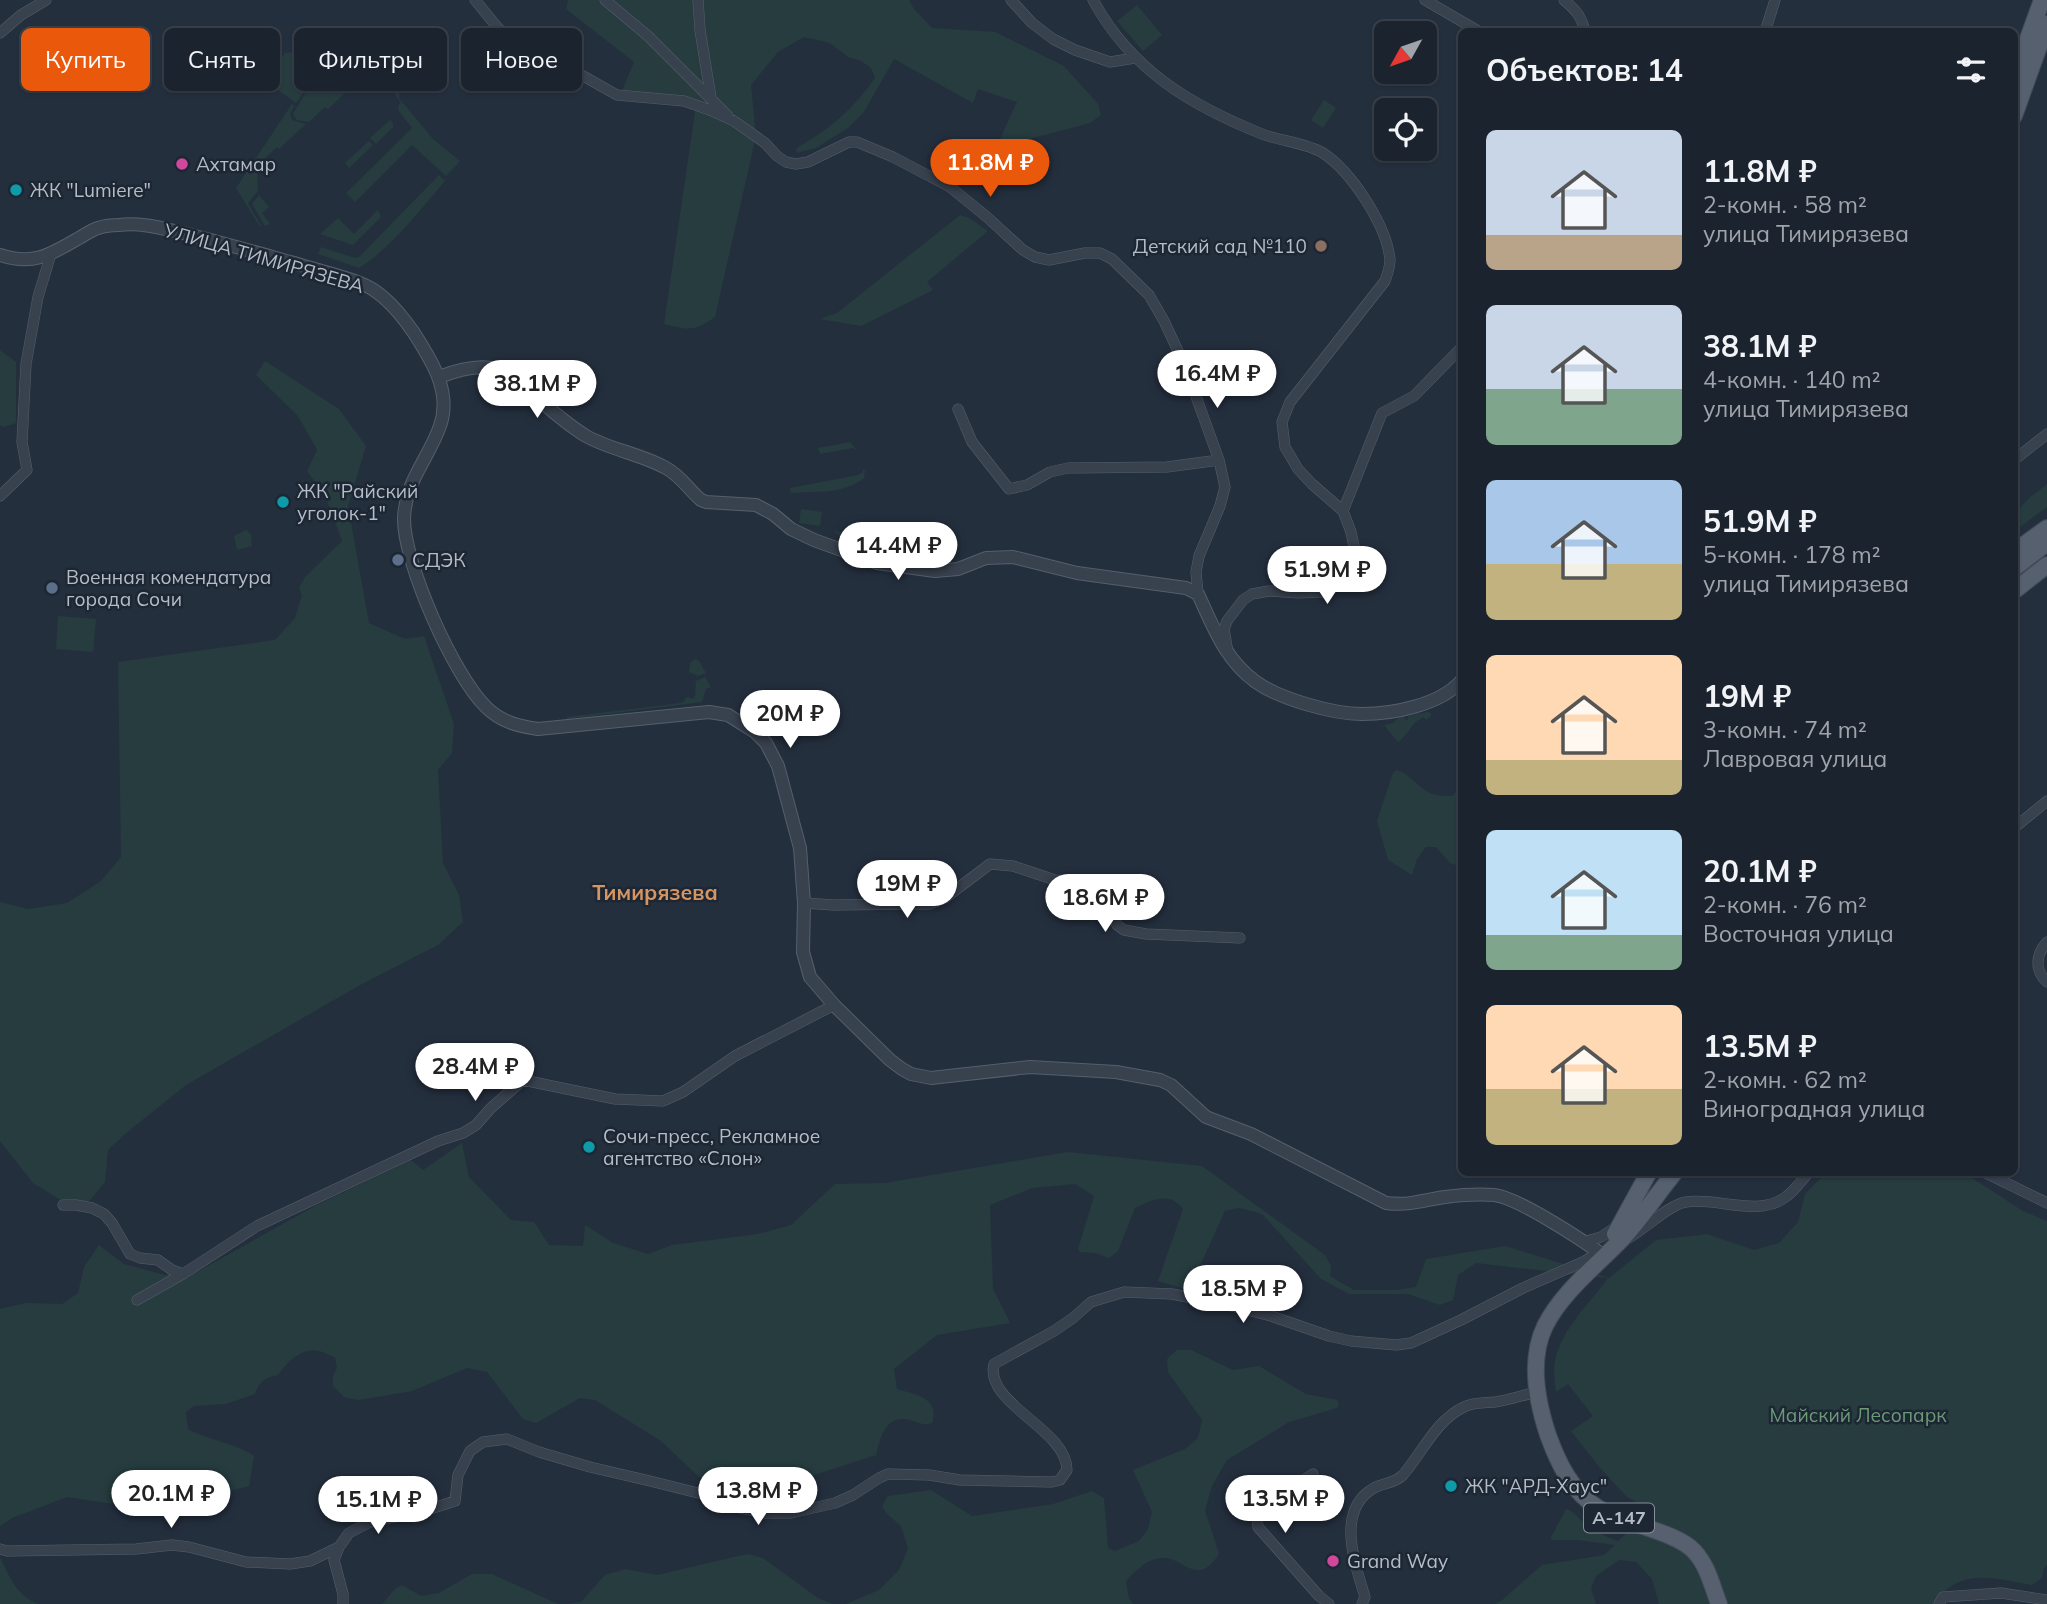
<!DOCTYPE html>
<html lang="ru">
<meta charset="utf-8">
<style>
body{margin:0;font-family:Mulish,sans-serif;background:#242b36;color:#f1f3f6;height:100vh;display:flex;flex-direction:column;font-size:26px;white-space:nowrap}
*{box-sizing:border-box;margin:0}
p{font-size:23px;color:#a0a4aa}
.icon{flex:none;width:38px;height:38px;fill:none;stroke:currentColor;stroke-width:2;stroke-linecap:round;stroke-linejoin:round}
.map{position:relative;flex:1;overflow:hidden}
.details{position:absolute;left:1458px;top:28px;width:560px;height:1148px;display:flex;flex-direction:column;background:#1b232e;border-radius:10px;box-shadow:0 2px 5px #0004,0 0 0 2px #39404a}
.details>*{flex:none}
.banner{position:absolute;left:21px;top:28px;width:665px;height:63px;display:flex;gap:14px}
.needle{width:46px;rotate:230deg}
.controls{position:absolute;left:1374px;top:21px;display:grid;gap:14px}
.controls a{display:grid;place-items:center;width:63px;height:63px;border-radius:10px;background:#1b232e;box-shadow:0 2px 5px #0004,0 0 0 2px #39404a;font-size:35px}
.price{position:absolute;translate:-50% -60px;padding:0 16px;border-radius:24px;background:#fff;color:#222;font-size:23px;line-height:46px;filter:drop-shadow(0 2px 4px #0008)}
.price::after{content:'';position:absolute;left:50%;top:42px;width:21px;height:16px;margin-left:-10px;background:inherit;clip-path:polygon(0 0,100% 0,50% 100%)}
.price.on{background:#ea580c;color:#fff}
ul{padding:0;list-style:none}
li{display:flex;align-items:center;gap:21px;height:175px;padding:0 28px}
li span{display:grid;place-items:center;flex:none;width:196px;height:140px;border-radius:10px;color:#555}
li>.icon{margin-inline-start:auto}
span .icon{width:84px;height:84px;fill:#fffc;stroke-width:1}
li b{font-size:30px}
h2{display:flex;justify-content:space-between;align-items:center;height:84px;padding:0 28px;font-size:30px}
.pill{padding:0 24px;border-radius:10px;background:#1b232e;box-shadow:0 2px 5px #0004,0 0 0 2px #39404a;font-size:24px;line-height:63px}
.pill.on{background:#ea580c;color:#fff}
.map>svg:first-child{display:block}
.green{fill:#263c3f}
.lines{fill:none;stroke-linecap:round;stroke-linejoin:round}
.minor-casing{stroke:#565f6c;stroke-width:11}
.tertiary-casing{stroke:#565f6c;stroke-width:14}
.primary-casing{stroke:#414a57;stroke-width:18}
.minor{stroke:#38414e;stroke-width:10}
.tertiary{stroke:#38414e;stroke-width:12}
.primary{stroke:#56606e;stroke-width:16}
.hotel-dot{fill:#d1479c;stroke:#1d2633;stroke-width:2.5}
.culture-dot{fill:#0f9aa8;stroke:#1d2633;stroke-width:2.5}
.education-dot{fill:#8d6e63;stroke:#1d2633;stroke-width:2.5}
.service-dot{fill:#5c6f8a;stroke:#1d2633;stroke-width:2.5}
.labels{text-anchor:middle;stroke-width:5;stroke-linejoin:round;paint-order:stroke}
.shield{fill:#1d2633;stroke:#878f9c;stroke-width:2}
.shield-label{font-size:18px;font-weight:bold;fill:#b4bcc9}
.poi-label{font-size:19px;fill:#b4bcc9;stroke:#1d2633;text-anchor:start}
.street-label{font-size:19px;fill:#b4bcc9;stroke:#1d2633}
.park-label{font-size:19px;fill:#6b9a76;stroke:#1d2633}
.neighbourhood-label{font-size:21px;font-weight:bold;fill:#d59563;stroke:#1d2633}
</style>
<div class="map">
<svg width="2047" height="1604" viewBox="0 0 2047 1604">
<rect width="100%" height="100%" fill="#242f3e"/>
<path class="green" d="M568,0H909L914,9L932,28L995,32L1064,66L1098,104L1101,115L1090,123L1006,145L998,143L1017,102L978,89L973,103L894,59L864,112L848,128L816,148L797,153L796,149L800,146C830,129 856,106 875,78L871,68L861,61L848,57L830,43L804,37L778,52L751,85L756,136L715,317C694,332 688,330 664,324L696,105L619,98L634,62L566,9Z
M1137,5L1162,35L1143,51L1117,21Z
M359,43L374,58L373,66L350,89L347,49L350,44Z
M344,45L347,91L328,109L325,107L309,122L297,120L293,114L306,92H304L296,103L264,80V78L285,53Z
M380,63L400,87L399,98L433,139L460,161L446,176L412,145L355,202L346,193L412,128L398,110L399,105L401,102L388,86L381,91L367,75Z
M1324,100L1336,108L1323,128L1311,120Z
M292,104L294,106L290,114L292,120L306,124L279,149L277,147L257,166L258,191L248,203L261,226L260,227L236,188Z
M390,120L393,124V127L376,144L370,138Z
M369,141L373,145L349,168L345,163Z
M439,175L445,181C421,209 390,249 359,268L318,254L321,247L355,258L359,257Z
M259,195L269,207L262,213L270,224L265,226L252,204Z
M378,210L381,217L353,245L320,234L338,218L354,234Z
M960,215L969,218L988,231L927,282L933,290L861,326L820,319L837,313Z
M0,350L16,362V423L4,427L0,425Z
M265,361L339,409L366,446L348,506L369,623L405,639L424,636L454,724L452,753L438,770L443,863L459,895L463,922L438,945L362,984L186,1085L125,1134L108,1150L105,1182L80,1212L33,1183L0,1141V902L28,909L67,903L101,881L121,857L118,662L275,640L295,618L302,595L299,588L305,577L342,541L325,495L307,471L317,450L298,416L256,375Z
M850,442L858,451L853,448L820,454L818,448Z
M863,470H865L864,478C843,495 815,491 791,493L790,488L858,475L863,472Z
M2047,484V507L2014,531C2014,506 2029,499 2047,484Z
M801,509L822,512L820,526L799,523Z
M933,523L942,529L949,553L929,555L930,528Z
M246,530L251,534L252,546L237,550L234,536Z
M834,531L881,538L880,544L839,536Z
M58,616L96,619L93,652L56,649Z
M695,659L699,661L706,673L698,676L689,672L690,663Z
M705,677L711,687L706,689L702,702L568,719L566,717L681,703L685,701L684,699L688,697L692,699L695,696L696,681Z
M1428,712L1431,713V716L1426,720L1424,717C1409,724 1410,734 1398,742L1384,725L1393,723L1398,718L1404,717L1407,721L1408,716Z
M1396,770C1410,773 1417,787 1430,793C1437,796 1446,796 1453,796L1461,782V860L1456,865L1450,863L1436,847H1426L1417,859L1412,875L1388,860L1377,821L1393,773Z
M462,1143L469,1177L511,1220L534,1222L549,1245L583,1246L585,1225L613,1243L648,1254L672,1245L758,1234L791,1225L835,1184L885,1183L1068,1152L1202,1166L1325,1255L1331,1266L1330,1276L1354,1290H1396L1416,1287L1426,1259L1505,1246L1609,1278L1656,1240L1707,1234L1754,1250L1779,1243L1798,1222L1805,1194L1826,1173L1954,1172L1969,1176L2023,1211L2047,1221V1565L2044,1568L2042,1578L2032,1585C2003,1580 1970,1569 1946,1590C1941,1595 1938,1597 1937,1604H1659L1652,1579L1636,1562L1619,1560L1596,1576L1591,1589L1596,1604H1495L1501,1601L1542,1565L1604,1555L1615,1545L1578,1540H1552L1551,1537L1566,1509C1574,1511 1578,1518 1585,1524C1595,1532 1606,1537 1618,1541L1651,1510L1627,1497L1600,1468L1571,1431L1593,1416L1568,1384L1556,1392C1555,1384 1554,1377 1554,1369C1556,1333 1589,1305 1608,1278L1476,1263L1458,1275L1453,1300L1440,1305L1408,1294H1349L1321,1279L1262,1214L1239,1208L1225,1211L1189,1290L1158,1281L1183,1209C1169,1191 1152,1200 1135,1208L1118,1251L1109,1258L1095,1253L1080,1252L1078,1249L1094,1196L1075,1184L1032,1188L990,1205L993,1289L1010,1323L937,1335L894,1369L897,1389C916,1395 940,1397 932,1423C921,1427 916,1420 905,1419C884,1417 880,1440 876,1455L811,1476L722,1486L699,1477L661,1441L595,1400L580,1398L536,1423L523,1419L487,1372L467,1368L412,1391L359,1400L344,1397L333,1386V1376L337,1368L335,1358C310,1342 294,1353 278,1375C265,1377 259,1382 255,1394L226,1404L194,1406L186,1412L188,1429C209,1441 234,1442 254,1456L249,1486L159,1511L67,1497L12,1518L0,1526V1309L26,1303L62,1304L78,1293L84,1267L99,1245L124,1264L165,1275L197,1272L315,1206L411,1160L423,1170Z
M1177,1350H1191L1233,1370L1259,1366L1306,1394L1337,1400L1339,1403L1337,1408L1289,1422L1227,1460L1212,1486L1205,1510L1219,1554C1196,1589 1184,1556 1162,1558C1146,1559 1137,1570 1126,1581L1129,1598L1133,1604H846L879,1590L899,1570L908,1549L901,1526L886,1513L882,1506L888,1496L931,1490L972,1516L1053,1504L1092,1491L1104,1498L1108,1548L1115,1551L1139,1541L1148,1529L1152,1512L1133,1470L1185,1449L1198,1438L1202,1420L1168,1372L1167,1359Z
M747,1554L763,1558L818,1598L833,1604H567L581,1602L605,1575L625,1569L657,1575Z
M0,1557C9,1576 17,1596 38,1604H0Z
M472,1574H492L558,1604H382L395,1589L402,1585L421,1596L439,1593Z"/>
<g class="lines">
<defs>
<path id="minor" d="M475,0L498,28L510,38L526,48L569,68L617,95L684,101L710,110L734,121L765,143L777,156L786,162L796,164L808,162L849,142H857L893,157L950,187L987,217L1023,250L1035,257L1049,260L1085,253H1100L1112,259L1149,295L1164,321L1185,366L1219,460L1225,487L1220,506L1199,556L1196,572L1198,594
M605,0L648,36L728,116
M698,0L700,30L711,98
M1011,0L1032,23L1053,39L1075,50L1110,62L1135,58
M1093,0C1131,70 1190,105 1262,134C1280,141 1307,143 1323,153C1352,172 1387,226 1390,260C1390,268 1387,275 1385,281L1290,402L1282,422L1285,447L1298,469L1312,484L1343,511L1351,532L1357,561L1351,576L1337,586L1323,592L1298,593L1269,591L1252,594L1243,600L1227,621L1224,629L1227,647
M1425,0L1480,32
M1564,0C1576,10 1582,17 1585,32
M1765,32L1775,0
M0,33L21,15L46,0
M958,409L972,442L1009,489L1027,485L1050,472L1068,468L1167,467L1219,460
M2014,460L2047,434
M0,496L27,470L22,442L26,364L38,297L51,254
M1343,511L1382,413L1414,396L1461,348
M2014,828L2047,801
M804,903L833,905L930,904L945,898L990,864L1013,866L1055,880L1080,881L1102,901L1111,911L1117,925L1124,930L1146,934L1240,938
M2047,942C2036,954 2034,970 2047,982
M1984,1172L2047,1203
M63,1205H76L92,1208L104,1214L112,1223L130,1254L140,1258L158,1260L172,1270L183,1274
M1627,1239C1644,1230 1668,1205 1686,1202C1717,1197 1760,1218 1787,1196C1795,1190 1802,1180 1809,1172
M1583,1242L1601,1237L1616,1227
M137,1300L183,1274L257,1226L438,1141L463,1133L476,1125L491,1108L523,1080L615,1099L663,1101L683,1092L735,1056L834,1005
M1313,1474L1261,1508L1257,1516L1258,1527L1319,1596L1329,1604
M0,1549L7,1551L136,1549L172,1545L189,1547L246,1562L290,1564L310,1561L339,1547
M343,1604V1594L334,1560L339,1547L349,1533L370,1522L424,1511L455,1501L458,1475L470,1451L483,1442L507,1439L539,1452L590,1467L650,1481L710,1496L740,1508L766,1513H791L835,1503L853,1495L879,1478L888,1474L929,1475L960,1480L1052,1482L1060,1480L1067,1470C1067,1429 984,1404 994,1364L1054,1331L1073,1318L1091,1302L1124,1292L1172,1294L1232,1306L1271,1316L1329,1336L1351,1341L1396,1345L1411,1343L1461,1320L1523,1288L1585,1261L1599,1252
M1362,1604L1365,1597C1355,1564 1335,1510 1374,1488C1384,1483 1395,1483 1403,1475C1422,1453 1436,1420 1464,1407C1473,1402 1485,1403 1495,1402C1509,1400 1523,1395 1537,1392
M1939,1604L1943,1597L2001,1593L2047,1600"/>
<path id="tertiary" d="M0,255C33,266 50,255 79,238C85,235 91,230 98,228C104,226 112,225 119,225C142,222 164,229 187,234C223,243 258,253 294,263C316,270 339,275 360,283C368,286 376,291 383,297C395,307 405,320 414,333C432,361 452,392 440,426C428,460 405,481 404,519C404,564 454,676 486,707C501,722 518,726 538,729L709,712L728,715L755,732L766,743L778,766L800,848L804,903L803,952L810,977L834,1005L890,1060L902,1069L911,1074L931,1078L1030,1067L1116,1072L1160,1080L1171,1085L1206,1117L1251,1134L1386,1203C1410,1206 1423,1200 1445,1197C1461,1195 1479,1194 1494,1195C1517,1197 1584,1241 1604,1256
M439,377C455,371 478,364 495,369C529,386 554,417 586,436C611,450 641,454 666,468C681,476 689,490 701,500L706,502L756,505L773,514L791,529L814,540L877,563L935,571L958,569L986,558L1013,557L1077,573L1186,588L1198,594C1213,626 1225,660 1256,682C1280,699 1333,714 1362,714C1393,714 1440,705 1461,681"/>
<path id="primary" d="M2014,77L2042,0
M2014,116L2047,24
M2014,552L2047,528
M2014,568L2047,543
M2014,591L2047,565
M1675,1172C1657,1194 1641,1219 1622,1239C1596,1266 1562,1292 1545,1326C1529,1359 1537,1402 1548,1435C1558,1463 1572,1492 1598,1508C1624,1524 1677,1532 1694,1551C1708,1566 1712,1586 1719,1604
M1615,1234L1649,1172"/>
</defs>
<use href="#minor" class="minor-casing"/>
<use href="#tertiary" class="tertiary-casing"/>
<use href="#primary" class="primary-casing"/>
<use href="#minor" class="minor"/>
<use href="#tertiary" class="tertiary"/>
<use href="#primary" class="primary"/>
</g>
<g class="hotel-dot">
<circle cx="182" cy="164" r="7"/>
<circle cx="1333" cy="1561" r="7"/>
</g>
<g class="culture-dot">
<circle cx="16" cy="190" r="7"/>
<circle cx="283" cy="502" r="7"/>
<circle cx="589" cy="1147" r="7"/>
<circle cx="1451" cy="1486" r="7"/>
</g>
<circle class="education-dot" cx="1321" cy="246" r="7"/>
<g class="service-dot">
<circle cx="398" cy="560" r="7"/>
<circle cx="52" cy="588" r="7"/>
</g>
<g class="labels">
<rect class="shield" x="1584" y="1503.5" width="70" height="29" rx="5"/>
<g class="shield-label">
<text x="1619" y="1524">А-147</text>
</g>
<g class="poi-label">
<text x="196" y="171">Ахтамар</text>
<text x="30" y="197">ЖК "Lumiere"</text>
<text x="1307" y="253" text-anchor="end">Детский сад №110</text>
<text x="297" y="498">ЖК "Райский<tspan x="297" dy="22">уголок-1"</tspan></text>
<text x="412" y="567">СДЭК</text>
<text x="66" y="584">Военная комендатура<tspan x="66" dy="22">города Сочи</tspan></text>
<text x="603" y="1143">Сочи-пресс, Рекламное<tspan x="603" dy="22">агентство «Слон»</tspan></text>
<text x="1465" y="1493">ЖК "АРД-Хаус"</text>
<text x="1347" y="1568">Grand Way</text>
</g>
<g class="street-label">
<text transform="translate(264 258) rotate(16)" y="7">УЛИЦА ТИМИРЯЗЕВА</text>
</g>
<g class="park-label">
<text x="1858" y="1422">Майский Лесопарк</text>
</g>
<g class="neighbourhood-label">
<text x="655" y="900">Тимирязева</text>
</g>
</g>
</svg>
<div class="controls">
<a><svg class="needle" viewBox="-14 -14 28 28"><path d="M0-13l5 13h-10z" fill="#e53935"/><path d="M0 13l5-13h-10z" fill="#a0a4aa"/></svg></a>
<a><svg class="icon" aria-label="locate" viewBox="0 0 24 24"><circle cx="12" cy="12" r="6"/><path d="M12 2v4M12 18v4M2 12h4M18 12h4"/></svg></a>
</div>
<b class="price on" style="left:990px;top:199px">11.8M ₽</b>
<b class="price" style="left:1217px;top:410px">16.4M ₽</b>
<b class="price" style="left:537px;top:420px">38.1M ₽</b>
<b class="price" style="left:898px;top:582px">14.4M ₽</b>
<b class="price" style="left:1327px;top:606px">51.9M ₽</b>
<b class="price" style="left:790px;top:750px">20M ₽</b>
<b class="price" style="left:907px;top:920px">19M ₽</b>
<b class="price" style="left:1105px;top:934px">18.6M ₽</b>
<b class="price" style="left:475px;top:1103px">28.4M ₽</b>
<b class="price" style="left:1243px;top:1325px">18.5M ₽</b>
<b class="price" style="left:758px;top:1527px">13.8M ₽</b>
<b class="price" style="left:171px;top:1530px">20.1M ₽</b>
<b class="price" style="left:1285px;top:1535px">13.5M ₽</b>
<b class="price" style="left:378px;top:1536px">15.1M ₽</b>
<div class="banner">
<a class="pill on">Купить</a>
<a class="pill">Снять</a>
<a class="pill">Фильтры</a>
<a class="pill">Новое</a>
</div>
<section class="details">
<h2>Объектов: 14<svg class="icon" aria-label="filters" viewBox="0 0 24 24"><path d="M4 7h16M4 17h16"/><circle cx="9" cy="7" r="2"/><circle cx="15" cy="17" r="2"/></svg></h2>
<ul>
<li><span style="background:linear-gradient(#c9d6e8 75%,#b9a48a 0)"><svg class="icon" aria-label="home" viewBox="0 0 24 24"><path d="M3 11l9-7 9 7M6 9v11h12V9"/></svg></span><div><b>11.8M ₽</b><p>2-комн. · 58 m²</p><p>улица Тимирязева</p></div></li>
<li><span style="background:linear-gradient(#c9d6e8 60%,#7fa58c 0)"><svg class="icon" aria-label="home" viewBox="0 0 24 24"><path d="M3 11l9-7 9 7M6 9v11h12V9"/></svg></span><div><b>38.1M ₽</b><p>4-комн. · 140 m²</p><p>улица Тимирязева</p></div></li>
<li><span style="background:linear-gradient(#a9c7e8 60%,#c2b280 0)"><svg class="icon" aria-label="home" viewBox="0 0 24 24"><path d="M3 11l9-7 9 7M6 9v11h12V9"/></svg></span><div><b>51.9M ₽</b><p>5-комн. · 178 m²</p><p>улица Тимирязева</p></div></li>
<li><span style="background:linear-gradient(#ffd9b3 75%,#c2b280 0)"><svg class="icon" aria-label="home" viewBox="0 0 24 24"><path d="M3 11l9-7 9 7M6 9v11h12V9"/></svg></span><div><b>19M ₽</b><p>3-комн. · 74 m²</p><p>Лавровая улица</p></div></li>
<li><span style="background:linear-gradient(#bfe0f5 75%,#7fa58c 0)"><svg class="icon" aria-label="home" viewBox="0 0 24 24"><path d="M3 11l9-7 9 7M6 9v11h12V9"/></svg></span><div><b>20.1M ₽</b><p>2-комн. · 76 m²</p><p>Восточная улица</p></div></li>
<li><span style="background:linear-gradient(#ffd9b3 60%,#c2b280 0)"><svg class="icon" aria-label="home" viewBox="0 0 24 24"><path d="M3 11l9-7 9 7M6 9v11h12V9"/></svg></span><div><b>13.5M ₽</b><p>2-комн. · 62 m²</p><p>Виноградная улица</p></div></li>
</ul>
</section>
</div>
